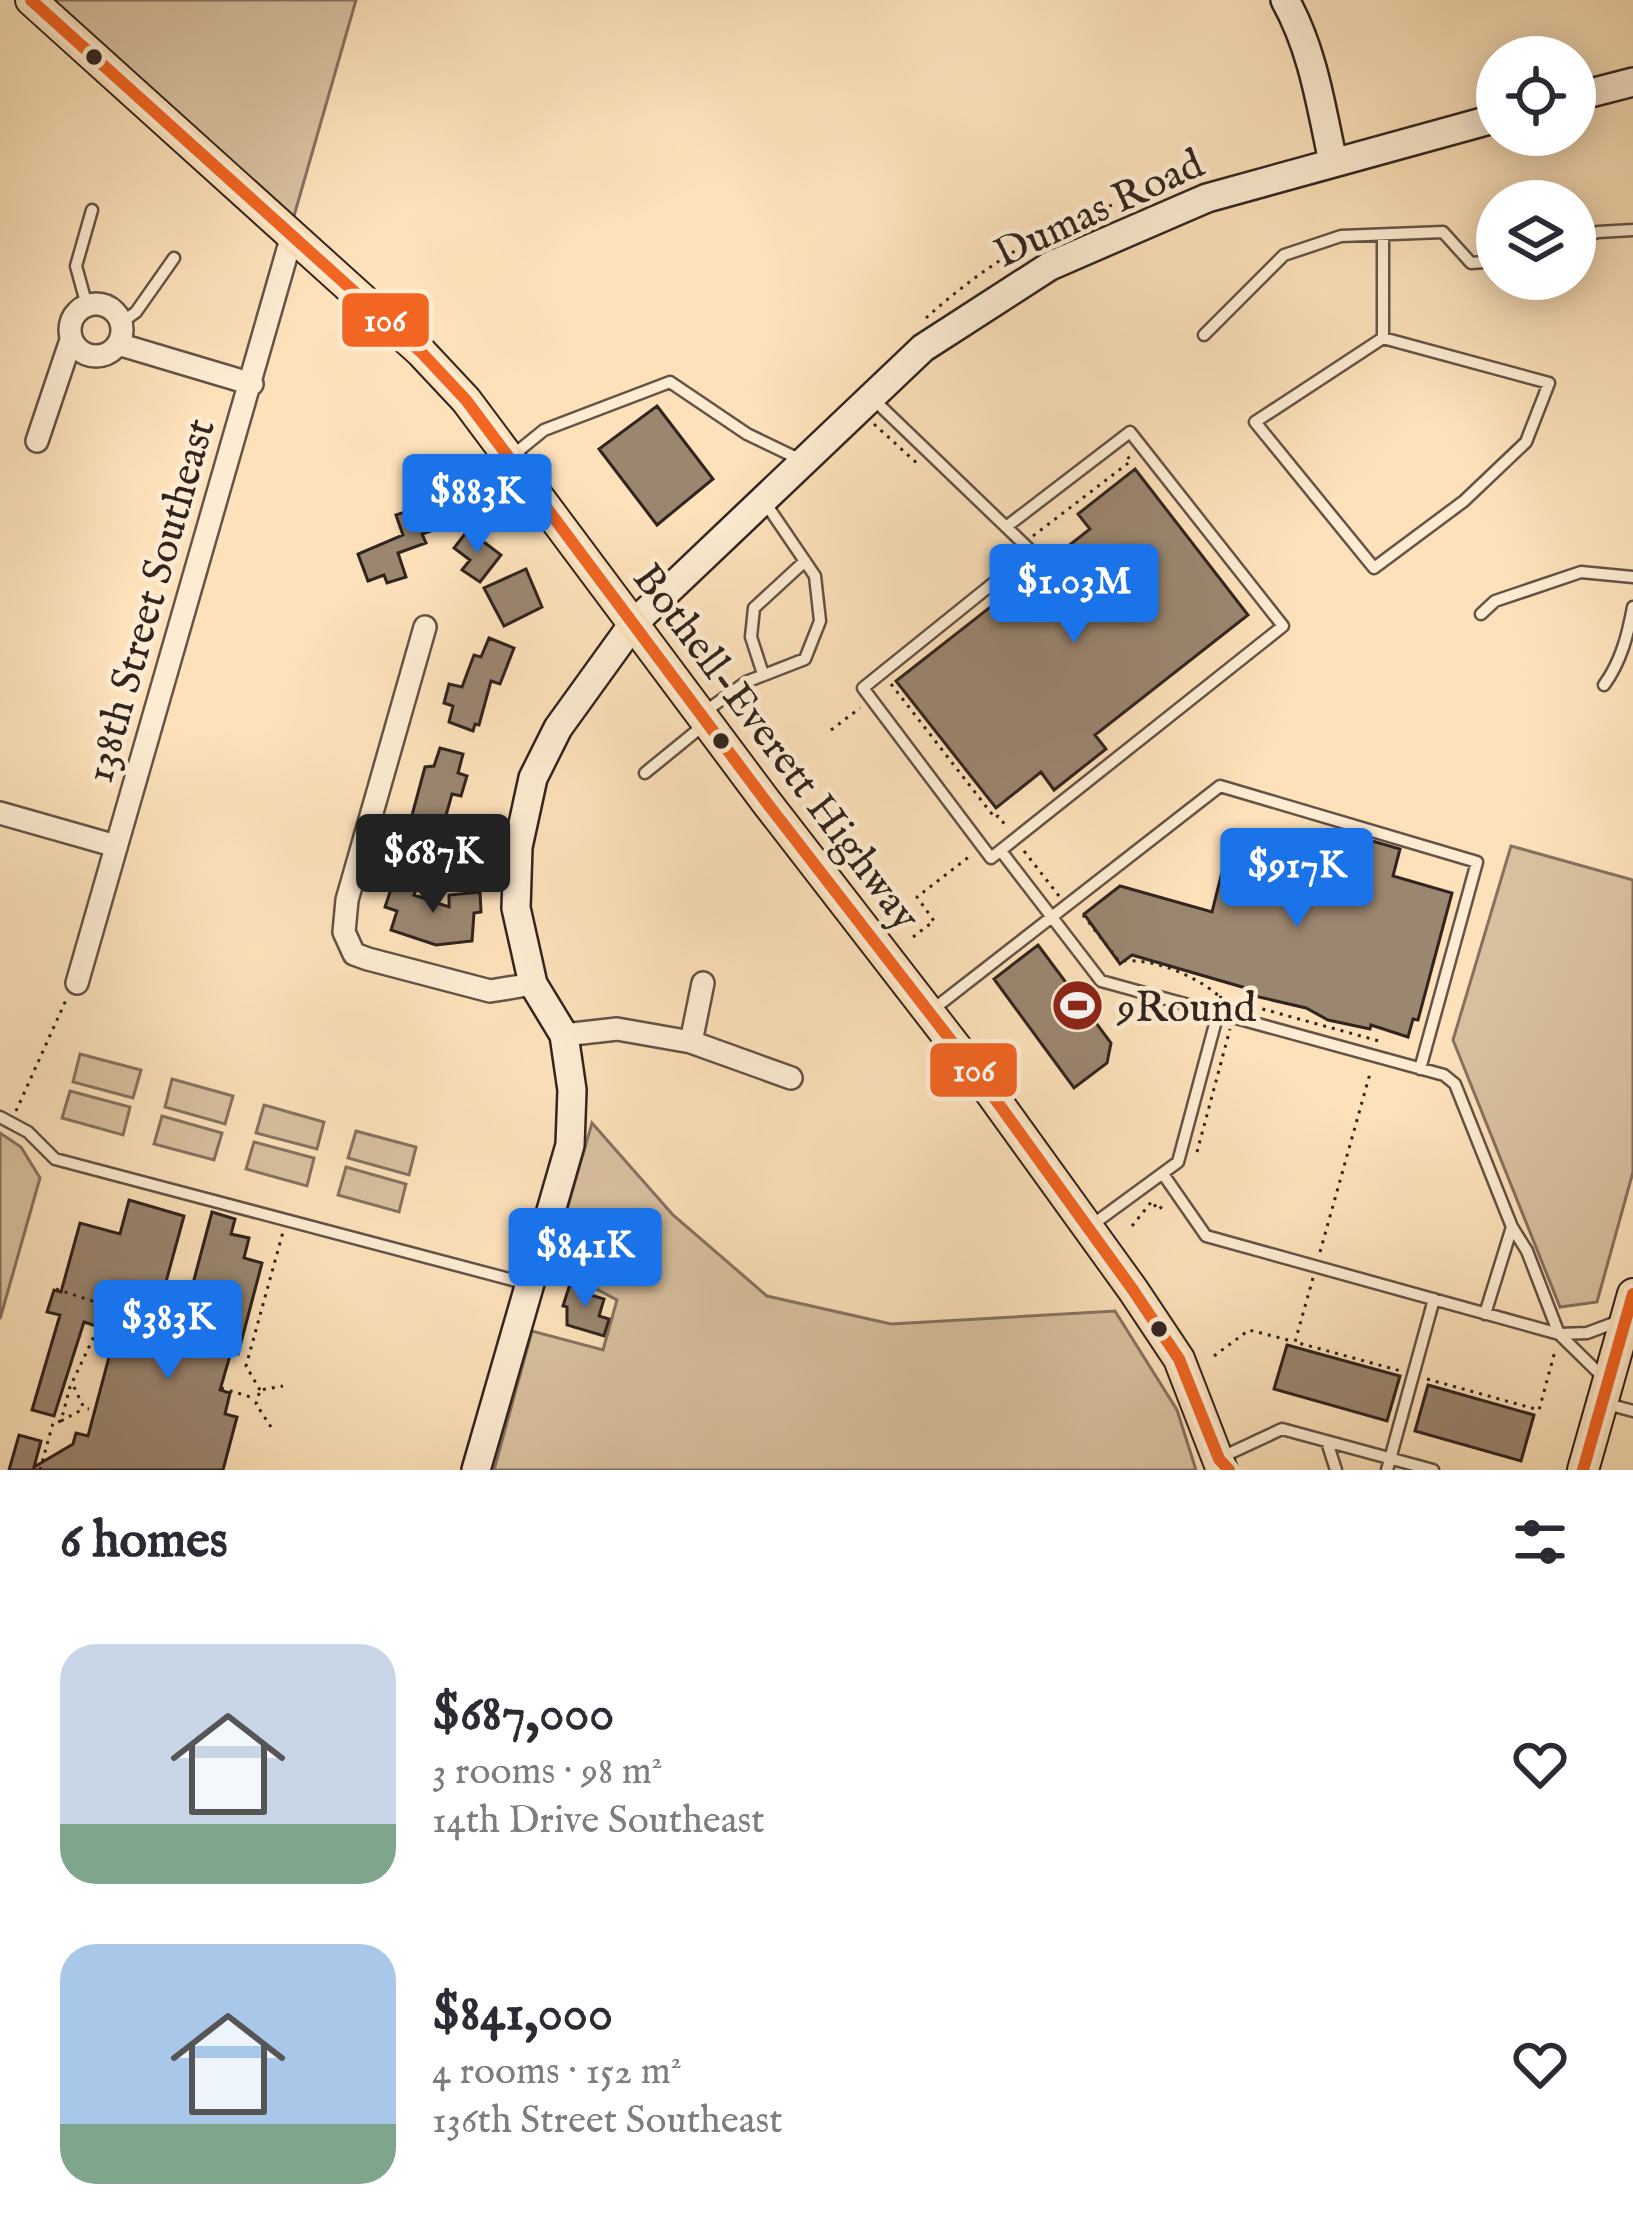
<!DOCTYPE html>
<meta charset="utf-8">
<style>
body{margin:0;font-family:"IM FELL English",serif;background:#f2f2f3;color:#2b2b33;height:100vh;display:flex;flex-direction:column;font-size:45px;white-space:nowrap}
*{box-sizing:border-box;margin:0}
p{font-size:39px;color:#7c7c81}
.icon{flex:none;width:66px;height:66px;fill:none;stroke:currentColor;stroke-width:2;stroke-linecap:round;stroke-linejoin:round}
.map{position:relative;height:1470px;overflow:hidden}
.drawer{display:flex;flex-direction:column;background:#fff;flex:1}
.drawer>*{flex:none}
.buttons{position:absolute;left:1476px;top:36px;display:grid;gap:24px}
.buttons a{display:grid;place-items:center;width:120px;height:120px;border-radius:50%;background:#fff;box-shadow:0 6px 30px #0003;font-size:60px}
.price{position:absolute;translate:-50% -102px;padding:0 27px;border-radius:12px;background:#1a73e8;color:#fff;font-size:39px;line-height:78px;filter:drop-shadow(0 3px 6px #0008)}
.price::after{content:'';position:absolute;left:50%;top:72px;width:36px;height:27px;margin-left:-18px;background:inherit;clip-path:polygon(0 0,100% 0,50% 100%)}
.price.active{background:#222;color:#fff}
ul{padding:0;list-style:none}
li{display:flex;align-items:center;gap:36px;height:300px;padding:0 60px}
li span{display:grid;place-items:center;flex:none;width:336px;height:240px;border-radius:36px;color:#555}
li>.icon{margin-inline-start:auto}
span .icon{width:144px;height:144px;fill:#fffc;stroke-width:1}
li b{font-size:51px}
h2{display:flex;justify-content:space-between;align-items:center;height:144px;padding:0 60px;font-size:51px}
.map>svg:first-child{display:block}
.green{fill:#d9c1a0;stroke:#857260;stroke-width:3}
.building{fill:#9b8670;stroke:#31241f;stroke-width:3}
.lines{fill:none;stroke-linecap:round;stroke-linejoin:round}
.lane-casing{stroke:#645346;stroke-width:15}
.street-casing{stroke:#645346;stroke-width:26}
.secondary-casing{stroke:#31241f;stroke-width:32}
.primary-casing{stroke:#31241f;stroke-width:34}
.path{stroke:#31241f;stroke-width:3;stroke-dasharray:3 6;stroke-linecap:butt}
.lane{stroke:#fdecd2;stroke-width:10}
.street{stroke:#fdecd2;stroke-width:21}
.secondary{stroke:#fdecd2;stroke-width:27}
.primary{stroke:#fce1ba;stroke-width:30}
.bus-1-casing{stroke:#fdecd2;stroke-width:21}
.bus-1{stroke:#f26522;stroke-width:12}
.bus-dot{fill:#31241f;stroke:#fdecd2;stroke-width:4.5}
.labels{text-anchor:middle;stroke-width:9;stroke-linejoin:round;paint-order:stroke}
.street-label{font-size:42px;fill:#31241f;stroke:#fdecd2}
.poi-label{font-size:42px;fill:#31241f;stroke:#fdecd2;text-anchor:start}
.line-badge{stroke:#fdecd2;stroke-width:4.5}
.badge-label{font-size:33px;text-anchor:middle;font-weight:bold;fill:#fff}
</style>
<div class="map">
<svg width="1633" height="1470" viewBox="0 0 1633 1470">
<rect width="100%" height="100%" fill="#fce1ba"/>
<filter id="stains"><feTurbulence type="fractalNoise" baseFrequency=".00167" numOctaves="4"/><feColorMatrix values="0 0 0 0 .2 0 0 0 0 .09 0 0 0 0 .02 0 0 0 .5 -.17"/></filter>
<radialGradient id="worn" r=".72"><stop offset=".6" stop-color="#630" stop-opacity="0"/><stop offset="1" stop-color="#630" stop-opacity=".3"/></radialGradient>
<path class="green" d="M40,0H356L290,230Z
M1511,846L1633,880V1172L1597,1302L1560,1307L1453,1040Z
M80,1054L141,1070L133,1098L73,1082Z
M172,1079L233,1096L225,1124L165,1107Z
M70,1091L130,1107L123,1135L62,1118Z
M264,1105L324,1122L317,1149L256,1133Z
M162,1116L222,1133L214,1160L154,1144Z
M592,1123L673,1215L767,1296L891,1324L1115,1311L1177,1410L1196,1470H494L532,1331L603,1350L617,1300L551,1265Z
M356,1131L416,1147L409,1175L348,1158Z
M0,1133L21,1147L40,1178L0,1319Z
M254,1142L314,1158L307,1186L246,1169Z
M346,1167L406,1184L399,1212L338,1195Z"/>
<path class="building" d="M657,406L713,479L657,525L599,449Z
M1135,469L1248,615L1095,735L1106,749L1054,790L1041,772L996,808L896,681L1090,529L1078,514Z
M433,503L442,527L422,534L426,543L398,553L406,577L387,583L384,575L368,581L358,554L403,535L396,515Z
M468,530L501,555L480,582L462,570L470,560L454,548Z
M526,569L542,607L504,626L484,588Z
M489,638L514,648L500,684L491,681L479,725L475,724L473,731L449,722L453,706L444,703L449,684L462,687L474,655L481,657Z
M440,748L463,754L458,773L467,776L461,796L452,794L438,844L413,838L418,821L411,819L425,767L434,766Z
M1338,831L1400,849L1393,876L1452,893L1418,1020L1413,1019L1408,1037L1371,1025L1370,1029L1328,1020L1306,1008L1246,994L1249,989L1132,955L1120,964L1084,914L1120,886L1212,912L1232,832L1331,859Z
M394,880L417,887L414,895L449,907V895L480,892L481,912L474,913L472,941L436,945L391,930L397,911L385,907Z
M1038,945L1111,1043L1107,1063L1074,1088L994,979Z
M129,1200L184,1216L161,1300L108,1285L96,1326L84,1322L54,1416L32,1410L60,1315L47,1312L54,1290L61,1292L80,1223L120,1234Z
M212,1212L235,1219L231,1234L249,1238L244,1258L262,1263L238,1354L231,1352L220,1390L230,1393L225,1414L237,1417L223,1470H9L19,1435L41,1441L34,1467L73,1444L76,1433L88,1436L117,1327L198,1349L213,1296L191,1291Z
M571,1281L589,1286L587,1294L604,1299L599,1316L609,1319L604,1336L567,1325V1307L563,1306Z
M1287,1345L1400,1376L1387,1421L1274,1389Z
M1428,1385L1534,1415L1521,1461L1415,1431Z"/>
<g class="lines">
<defs>
<path id="lane" d="M1383,236V338L1549,383L1526,442L1464,501L1374,568L1255,422L1383,338
M1575,239L1598,232L1633,230
M87,306L76,266L92,210
M121,323L136,312L174,258
M1204,335L1284,255L1341,236L1443,232L1471,263L1497,261
M872,398L1028,548L1022,560L863,688L991,858L1283,626L1130,432L1006,527
M512,456L544,430L670,382L747,434L801,460
M1481,614L1495,601L1581,572L1633,577
M763,674L751,637L754,608L805,561
M1604,685C1621,662 1628,634 1633,607
M703,713L746,682L805,659L820,621L815,576L764,501
M645,773L705,724
M1001,851L1101,981L1444,1075L1455,1084L1512,1227L1485,1314
M931,1011L1220,786L1477,862L1420,1069
M0,1117L28,1132L55,1159L528,1284
M1163,1174L1206,1236L1559,1334L1587,1333L1622,1320
M1092,1225L1178,1162L1218,1013
M1512,1227L1527,1251L1559,1334L1606,1380
M1607,1404L1633,1411
M1327,1442L1336,1470
M1222,1457L1282,1429L1433,1470
M1387,1470L1434,1299"/>
<path id="street" d="M70 330a26 26 0 1 1 52 0a26 26 0 1 1-52 0Z
M118,344L252,384
M37,441L71,340
M425,627L347,900L344,932L354,954L368,959L490,991L533,984
M0,813L116,846
M77,983L291,239
M564,1035L617,1029L691,1042L791,1078
M691,1042L703,983"/>
<path id="secondary" d="M1285,0C1313,50 1321,106 1333,162
M1575,97L1633,82
M476,1470L570,1145L572,1090L564,1035L533,984L516,908L518,847L533,778L558,728L633,624L923,348L1050,266L1207,198L1497,118"/>
<path id="primary" d="M31,0L421,352L466,400L767,803L980,1078L1133,1290L1179,1359L1222,1470
M1583,1470L1633,1294"/>
</defs>
<use href="#lane" class="lane-casing"/>
<use href="#street" class="street-casing"/>
<use href="#secondary" class="secondary-casing"/>
<use href="#primary" class="primary-casing"/>
<path class="path" d="M926,318C993,257 1074,210 1163,191
M874,424L920,466
M1033,536L1131,461L1124,452
M891,684L995,818L998,816L1006,826
M831,730L860,708
M1024,851L1059,896
M1083,915L1119,961C1153,958 1193,974 1219,996
M913,937L934,921L917,897L970,856
M1219,997L1379,1041L1378,1044
M16,1111L66,1000
M1197,1152L1230,1029
M1132,1226L1152,1201L1158,1210L1165,1204
M1320,1252L1371,1070
M1313,1278L1295,1342L1401,1371
M56,1289L153,1321L149,1336
M155,1321L190,1330L192,1321L205,1325
M1214,1356L1249,1330L1292,1341
M1427,1379L1539,1410L1555,1351
M74,1387L84,1408L89,1409
M221,1388L254,1398
M260,1390L246,1366L283,1232
M61,1421L83,1409
M271,1427L256,1404L260,1390L283,1386
M40,1470L53,1423L61,1421L70,1387L107,1309"/>
<use href="#lane" class="lane"/>
<use href="#street" class="street"/>
<use href="#secondary" class="secondary"/>
<use href="#primary" class="primary"/>
<defs>
<path id="bus-1" d="M31,0L421,352L466,400L767,803L980,1078L1133,1290L1179,1359L1219,1459L1229,1470
M1583,1470L1633,1294"/>
</defs>
<use href="#bus-1" class="bus-1-casing"/>
<use href="#bus-1" class="bus-1"/>
</g>
<defs>
<symbol id="stadium-disc" viewBox="-11 -11 22 22"><circle r="9.5" fill="#8f2418" stroke="#fdecd2"/><path d="M0-5a6.5 5 0 1 0 0 10a6.5 5 0 1 0 0-10ZM-3.5-1.8h7v3.6h-7Z" fill="#fff"/></symbol>
</defs>
<g fill-rule="evenodd">
<use href="#stadium-disc" x="1048" y="976" width="59" height="59"/>
</g>
<g class="bus-dot">
<circle cx="94" cy="57" r="10"/>
<circle cx="721" cy="741" r="10"/>
<circle cx="1159" cy="1329" r="10"/>
</g>
<g class="labels">
<g class="street-label">
<text transform="translate(1098 207) rotate(-25)" y="15">Dumas Road</text>
<text transform="translate(148 600) rotate(-74)" y="15">138th Street Southeast</text>
<text transform="translate(778 746) rotate(53)" y="15">Bothell-Everett Highway</text>
</g>
<g class="poi-label">
<text x="1117" y="1021">9Round</text>
</g>
</g>
<g class="line-badge">
<rect x="340" y="291" width="91" height="58" rx="12" fill="#f26522"/>
<rect x="928" y="1041" width="91" height="58" rx="12" fill="#f26522"/>
</g>
<g class="badge-label">
<text x="385" y="331">106</text>
<text x="974" y="1081">106</text>
</g>
<rect width="100%" height="100%" filter="url(#stains)"/>
<rect width="100%" height="100%" fill="url(#worn)"/>
</svg>
<div class="buttons">
<a><svg class="icon" aria-label="locate" viewBox="0 0 24 24"><circle cx="12" cy="12" r="6"/><path d="M12 2v4M12 18v4M2 12h4M18 12h4"/></svg></a>
<a><svg class="icon" aria-label="layers" viewBox="0 0 24 24"><path d="M12 4l9 5-9 5-9-5zM3 14l9 5 9-5"/></svg></a>
</div>
<b class="price" style="left:477px;top:556px">$883K</b>
<b class="price" style="left:1074px;top:646px">$1.03M</b>
<b class="price active" style="left:433px;top:916px">$687K</b>
<b class="price" style="left:1297px;top:930px">$917K</b>
<b class="price" style="left:585px;top:1310px">$841K</b>
<b class="price" style="left:168px;top:1382px">$383K</b>
</div>
<section class="drawer">
<h2>6 homes<svg class="icon" aria-label="filters" viewBox="0 0 24 24"><path d="M4 7h16M4 17h16"/><circle cx="9" cy="7" r="2"/><circle cx="15" cy="17" r="2"/></svg></h2>
<ul>
<li><span style="background:linear-gradient(#c9d6e8 75%,#7fa58c 0)"><svg class="icon" aria-label="home" viewBox="0 0 24 24"><path d="M3 11l9-7 9 7M6 9v11h12V9"/></svg></span><div><b>$687,000</b><p>3 rooms · 98 m²</p><p>14th Drive Southeast</p></div><svg class="icon" aria-label="heart" viewBox="0 0 24 24"><path d="M12 20l-8-8c-3-5 5-10 8-4 3-6 11-1 8 4z"/></svg></li>
<li><span style="background:linear-gradient(#a9c7e8 75%,#7fa58c 0)"><svg class="icon" aria-label="home" viewBox="0 0 24 24"><path d="M3 11l9-7 9 7M6 9v11h12V9"/></svg></span><div><b>$841,000</b><p>4 rooms · 152 m²</p><p>136th Street Southeast</p></div><svg class="icon" aria-label="heart" viewBox="0 0 24 24"><path d="M12 20l-8-8c-3-5 5-10 8-4 3-6 11-1 8 4z"/></svg></li>
</ul>
</section>
